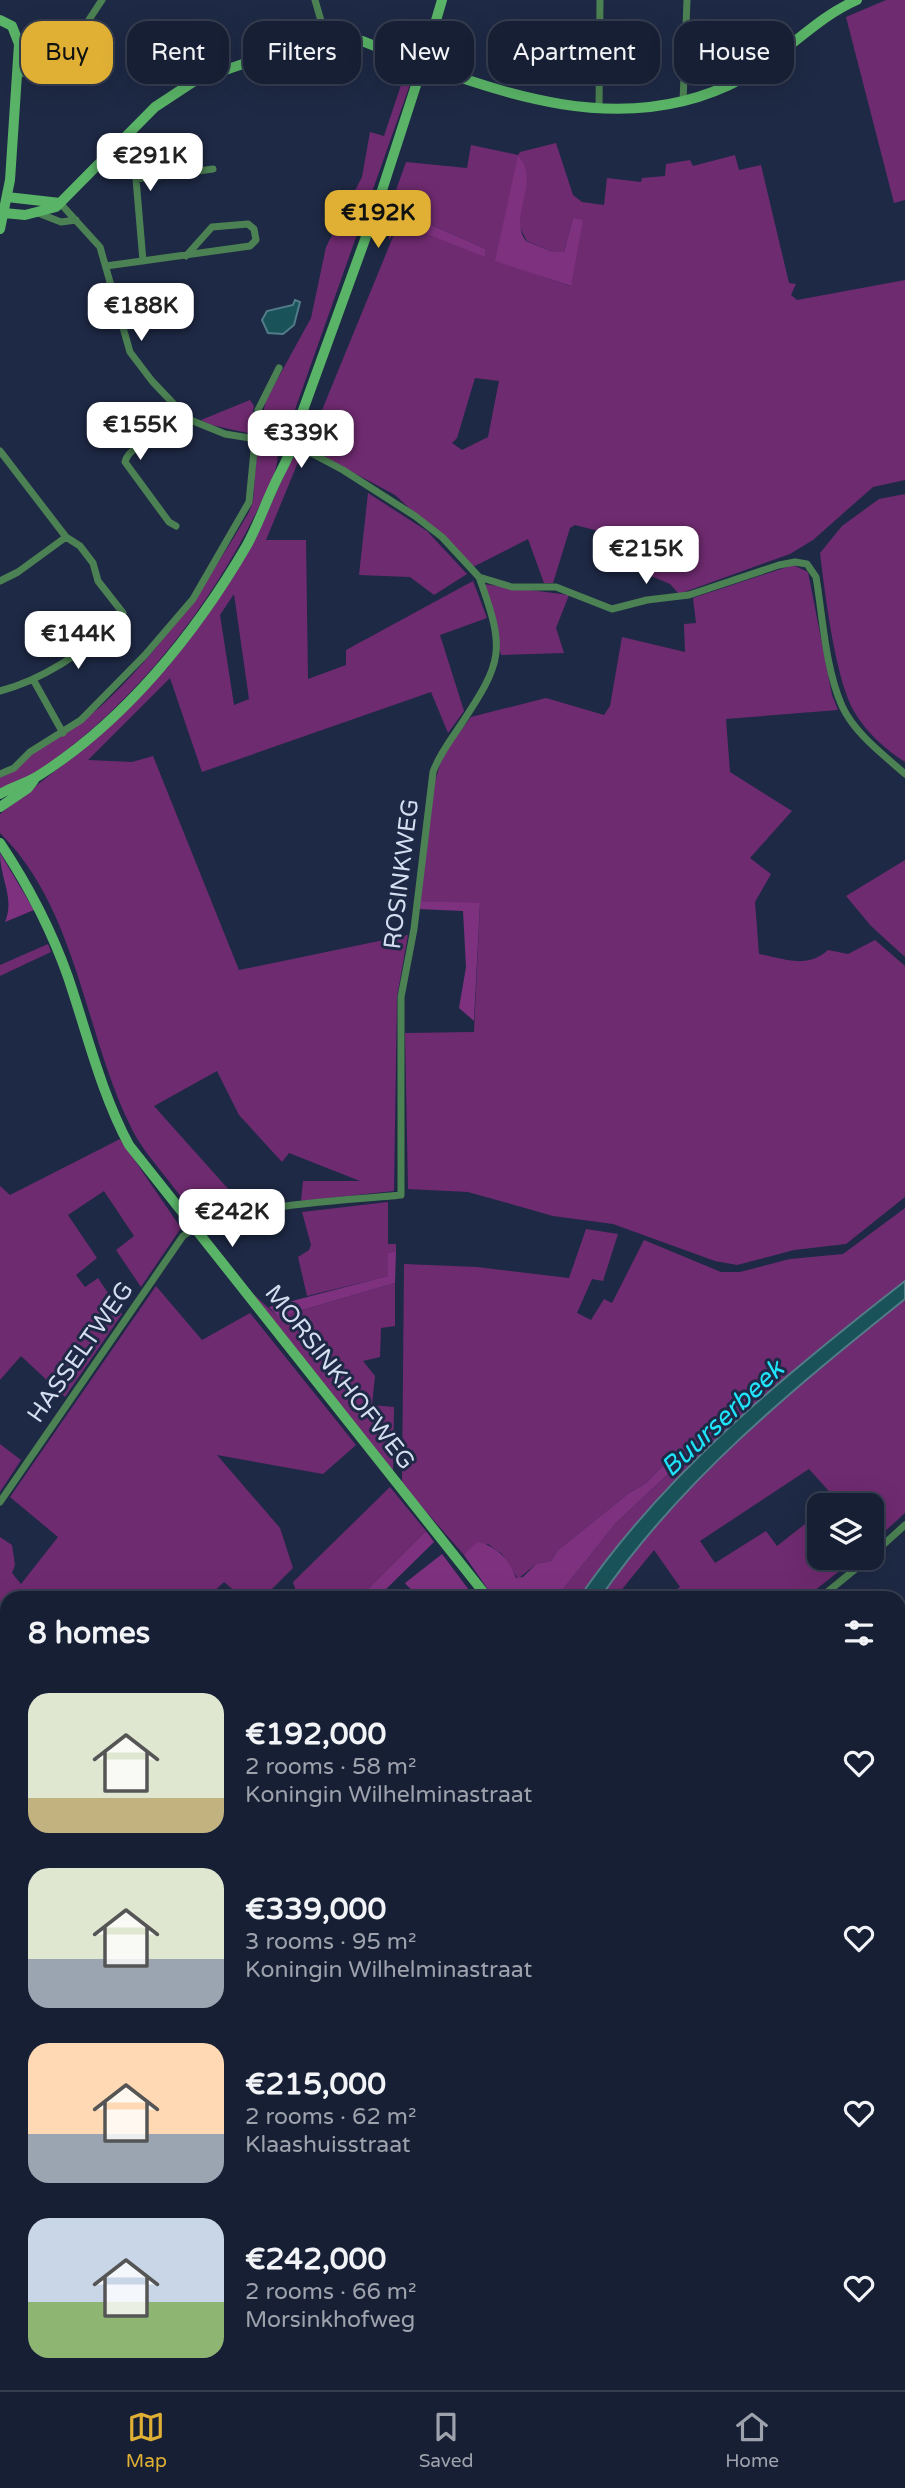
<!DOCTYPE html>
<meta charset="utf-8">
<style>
body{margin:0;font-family:"Varela Round",sans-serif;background:#232c40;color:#f1f3f6;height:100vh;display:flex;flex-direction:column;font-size:26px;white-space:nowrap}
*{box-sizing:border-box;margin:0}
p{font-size:23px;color:#9ea2ac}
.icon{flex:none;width:38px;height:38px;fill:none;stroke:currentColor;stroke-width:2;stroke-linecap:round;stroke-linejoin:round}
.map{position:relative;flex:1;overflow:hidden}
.panel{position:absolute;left:0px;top:1591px;width:906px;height:800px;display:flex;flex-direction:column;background:#161f34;border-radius:21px 21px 0 0;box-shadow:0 7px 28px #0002,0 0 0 2px #353d4f}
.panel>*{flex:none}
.hud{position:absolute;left:21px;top:21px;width:864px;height:63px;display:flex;gap:14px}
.buttons{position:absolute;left:807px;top:1493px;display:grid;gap:14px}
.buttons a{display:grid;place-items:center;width:77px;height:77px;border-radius:14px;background:#161f34;box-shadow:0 7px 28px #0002,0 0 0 2px #353d4f;font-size:35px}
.price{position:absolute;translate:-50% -60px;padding:0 16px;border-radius:14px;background:#fff;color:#222;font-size:23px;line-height:46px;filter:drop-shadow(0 2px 4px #0008)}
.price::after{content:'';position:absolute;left:50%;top:42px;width:21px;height:16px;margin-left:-10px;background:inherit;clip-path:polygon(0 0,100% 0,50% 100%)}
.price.current{background:#dfb034;color:#111}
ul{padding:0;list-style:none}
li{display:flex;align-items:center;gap:21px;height:175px;padding:0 28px}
li span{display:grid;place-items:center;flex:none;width:196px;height:140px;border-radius:21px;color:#555}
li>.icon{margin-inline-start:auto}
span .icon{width:84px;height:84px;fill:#fffc;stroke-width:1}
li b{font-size:30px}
h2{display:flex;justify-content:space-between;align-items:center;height:84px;padding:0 28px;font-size:30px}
.chip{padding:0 24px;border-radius:21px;background:#161f34;box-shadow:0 7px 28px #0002,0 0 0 2px #353d4f;font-size:24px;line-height:63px}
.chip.current{background:#dfb034;color:#111}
.tabs{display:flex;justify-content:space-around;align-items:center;height:98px;border-top:2px solid #353d4f;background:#161f34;font-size:19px;color:#9ea2ac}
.tabs a{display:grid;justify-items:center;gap:4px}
.tabs .current{color:#dfb034}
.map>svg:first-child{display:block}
.green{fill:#6f2b70;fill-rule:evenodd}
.forest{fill:#7e317f}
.water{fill:#1a5259;stroke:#527c87;stroke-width:2}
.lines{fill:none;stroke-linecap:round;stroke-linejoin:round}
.street{stroke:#4c8253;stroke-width:7}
.secondary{stroke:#5ab467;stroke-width:10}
.secondary-bridge{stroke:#5ab467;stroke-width:10}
.labels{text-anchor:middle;stroke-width:6;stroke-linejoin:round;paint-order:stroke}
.street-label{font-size:24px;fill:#d5def1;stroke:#1e2945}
.water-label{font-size:26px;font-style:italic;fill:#20e5fa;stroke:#1e2945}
</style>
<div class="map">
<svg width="905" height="2390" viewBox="0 0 905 2390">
<rect width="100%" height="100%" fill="#1e2945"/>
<path class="green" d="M886,0H905V200L894,203L846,17Z
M406,70L411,73L412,79L286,435L279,438L258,434L266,400L311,318L326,247L362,177L370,132L384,136Z
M556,143L573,195L582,202L604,205L607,178L641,182L642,178L665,176L666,164L690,160L693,166L735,155L739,170L761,165L789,283L796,284L791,295L797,300L905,280V480L873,487L813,540L790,554L679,594L670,584L623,564L634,540L575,525L570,528L553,583H544L528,539L473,567L395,495L304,446L320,415L397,227L406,226L485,256L486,249L390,207L406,162L467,168L471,145L518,155L520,152ZM519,156V226L527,241L553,252H564L573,218L570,286L496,260ZM475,378L499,381L488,437L462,450L452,443L457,438Z
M250,400L254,406L248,433L211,425L201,420Z
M270,446L277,448C281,469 265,494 256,513C208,610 135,702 47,765C33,776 15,783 0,792V777C16,773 22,762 34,753C55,736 79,725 100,707C160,652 208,582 249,512L253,501L257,447Z
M301,455L266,540H306L308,679L346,665V650L473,581L487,618L440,635L464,711L448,733L431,692L202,772L170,678L88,760L132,762L153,756L239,970L408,935L397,997L394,1191L301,1201L303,1181H360L289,1153L282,1162L239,1115L217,1071L154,1106L247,1210L203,1220C189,1209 179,1194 168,1180C154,1162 138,1144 129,1123C84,1030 77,909 0,833V814L78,753L168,667L203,621L263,522L292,458ZM234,594L249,699L234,705L220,615Z
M368,493L427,531L467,574L434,595L410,577L359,575Z
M905,494V762C885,749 867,733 855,713C835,680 825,593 820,553L842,526L879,499Z
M793,565L808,572L832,695L838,710L726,719L730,772L792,811L750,858L771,874L755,902L759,954C785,959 807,969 828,950L848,954L875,940L905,966V1197L846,1244L794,1250L737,1265L715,1261L613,1224L553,1216L468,1192L408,1189L405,1033L474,1032L480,904L419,901L435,781L443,755L471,717L546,698L604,715L610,706L622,637L685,652L684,624L696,623L693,598Z
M483,584L569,595L556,628L564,653L501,655Z
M905,860V957L871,926L846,896Z
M48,944L51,952L0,976V965Z
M120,1139L181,1228L141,1287L116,1250L134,1236L104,1191L68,1215L97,1258L76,1275L85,1287L98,1278L122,1314L65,1397L21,1356L0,1380V1186L10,1195Z
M388,1202V1244H396V1251L388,1253L389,1276L307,1296L298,1257L309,1250L311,1245L302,1212Z
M905,1208V1281C786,1374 667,1474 579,1598H556L616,1523L684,1459L672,1456L645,1484L629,1493L558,1550L551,1561L536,1564L518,1579L502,1554L488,1544L464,1555L402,1484L404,1264L477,1267L569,1278L586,1229L618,1234L603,1281L592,1279L577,1313L591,1320L604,1299L612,1303L644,1240L721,1272H740L790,1259L843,1254Z
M395,1283V1326L381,1328L380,1357L363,1361L375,1376L372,1405L394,1407L393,1473L248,1289L278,1317Z
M156,1286L202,1340L250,1313L356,1445L323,1474L217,1455L280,1528L293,1568L263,1598H243L224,1582L207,1598H7V1610L0,1604V1537L12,1545L15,1565L12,1573L21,1584L58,1537L10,1497Z
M905,1299V1513L872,1543V1505H829L836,1499L809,1469L700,1541L715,1563L766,1531L777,1546L819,1513V1558H856L805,1598H663L680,1587L654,1550L615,1598H600C680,1478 794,1388 905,1299Z
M0,1444L21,1460L0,1492Z
M390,1487L426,1531L359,1598H298L293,1582Z
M900,1715L905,1717V1869L900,1867Z
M0,1810L7,1815V1887L0,1881Z
M900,1882L905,1884V1978L900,1989Z
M7,1992V2098L0,2107V1999Z
M905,2214V2390H693V2384H900V2218Z
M7,2241V2384H91L96,2390H0V2246Z
M294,2384H390V2390H284Z"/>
<path class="forest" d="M518,156C542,181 507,216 526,241L553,252H564L573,218L583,220L571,286L495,261Z
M390,207L486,249L485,257L406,226L396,227L389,241Z
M0,853L34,910L5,922C15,898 0,879 0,853Z
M419,901L480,903L474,1021L459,1008L466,967L463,911L418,909Z
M396,1251L395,1283L278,1317L269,1307L388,1276V1253Z
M681,1451L685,1452L684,1459L616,1523L556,1598H494L464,1555L477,1542C497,1546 509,1559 516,1578L523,1577L536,1564L551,1561L558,1550L629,1493L645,1484L676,1452Z
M426,1531L434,1542L377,1598H359Z
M442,1554L475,1598C451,1598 421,1604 405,1583Z
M905,2018L902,2046L905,2048V2138L900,2147V2029Z
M181,2384H294L284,2390H173Z"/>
<path class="water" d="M295,300L300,302L294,325L283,334L268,333L262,320L267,311L293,305Z
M905,1281V1299C793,1389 682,1479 600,1598H579C664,1473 787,1373 905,1281Z"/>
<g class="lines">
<path class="street" d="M315,0L326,38
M17,74C61,73 80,32 102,0
M683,102L687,0
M599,109L600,0
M60,203L100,247L130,352L152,381L188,419L225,434L275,442L313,454L343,470L415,516L442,537L479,577L512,587H556L612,609L647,600L689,595L779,565L795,562L807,564L816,577C823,618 825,667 842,706C855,734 883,754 905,774
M38,213L61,222L76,220
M143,261L136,179L213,169
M106,266L250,246L256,240L254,229L248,224L212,227L186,256
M0,451L66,537L80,546L93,563L98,581L123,613L119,622C80,652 48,678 0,691
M176,526L169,522L125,462C129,443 171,432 188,419
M0,581L18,572L66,537
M34,681L63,733
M0,774L14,768L30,752L81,720L145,655L193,599L249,502L258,410L279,368
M0,1502L183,1236C225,1204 345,1201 401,1195V997L414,929L433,772C439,755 450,741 460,726C503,661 506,651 479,577
M872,1555L905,1525
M820,1598L869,1558
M900,2185L905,2193"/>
<path class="secondary" d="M0,20L12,26L19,44L10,180L0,229
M427,51L442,0
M7,197L60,203
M4,213L25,215L56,207L155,107L196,80L316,39L336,37L362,41C483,87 618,146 743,78C784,56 815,18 857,0
M0,794C12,787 27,783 38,776C125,721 196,633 247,545C259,523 267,499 278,477C288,457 299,437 302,413L375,212L419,76
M0,807L28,788L34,780
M0,843C28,885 51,929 68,977C87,1033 101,1093 129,1145L488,1598
M604,2384L605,2390"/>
<path class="secondary-bridge" d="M419,76L427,51"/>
</g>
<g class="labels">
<g class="street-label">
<text transform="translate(401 874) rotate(-83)" y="8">ROSINKWEG</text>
<text transform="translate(80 1352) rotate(-55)" y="8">HASSELTWEG</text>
<text transform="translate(340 1377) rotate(52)" y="8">MORSINKHOFWEG</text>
</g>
<g class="water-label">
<text transform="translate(722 1418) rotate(-43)" y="9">Buurserbeek</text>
</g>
</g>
</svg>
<div class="buttons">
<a><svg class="icon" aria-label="layers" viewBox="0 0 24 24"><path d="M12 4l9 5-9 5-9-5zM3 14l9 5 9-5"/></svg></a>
</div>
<b class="price" style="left:150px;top:193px">€291K</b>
<b class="price current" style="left:378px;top:250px">€192K</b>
<b class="price" style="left:141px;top:343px">€188K</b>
<b class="price" style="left:140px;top:462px">€155K</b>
<b class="price" style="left:301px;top:470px">€339K</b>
<b class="price" style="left:646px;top:586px">€215K</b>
<b class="price" style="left:78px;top:671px">€144K</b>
<b class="price" style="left:232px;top:1249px">€242K</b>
<div class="hud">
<a class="chip current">Buy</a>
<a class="chip">Rent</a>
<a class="chip">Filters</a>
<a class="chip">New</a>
<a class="chip">Apartment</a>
<a class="chip">House</a>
</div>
<section class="panel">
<h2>8 homes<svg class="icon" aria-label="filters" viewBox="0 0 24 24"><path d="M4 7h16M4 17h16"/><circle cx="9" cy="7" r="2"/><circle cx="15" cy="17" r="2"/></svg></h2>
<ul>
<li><span style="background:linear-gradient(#dfe7d0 75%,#c2b280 0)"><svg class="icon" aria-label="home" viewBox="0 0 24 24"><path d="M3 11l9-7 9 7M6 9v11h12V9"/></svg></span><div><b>€192,000</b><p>2 rooms · 58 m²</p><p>Koningin Wilhelminastraat</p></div><svg class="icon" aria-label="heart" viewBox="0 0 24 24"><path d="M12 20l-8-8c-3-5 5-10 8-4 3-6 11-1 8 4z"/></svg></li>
<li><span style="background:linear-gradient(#dfe7d0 65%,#9aa5b1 0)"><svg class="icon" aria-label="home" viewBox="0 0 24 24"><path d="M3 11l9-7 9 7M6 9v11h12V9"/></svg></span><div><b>€339,000</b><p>3 rooms · 95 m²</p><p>Koningin Wilhelminastraat</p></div><svg class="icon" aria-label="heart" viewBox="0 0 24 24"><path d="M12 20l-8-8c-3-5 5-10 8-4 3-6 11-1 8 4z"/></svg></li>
<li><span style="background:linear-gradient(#ffd9b3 65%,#9aa5b1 0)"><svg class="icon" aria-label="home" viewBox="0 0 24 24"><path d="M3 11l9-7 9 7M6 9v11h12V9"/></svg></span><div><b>€215,000</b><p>2 rooms · 62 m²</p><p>Klaashuisstraat</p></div><svg class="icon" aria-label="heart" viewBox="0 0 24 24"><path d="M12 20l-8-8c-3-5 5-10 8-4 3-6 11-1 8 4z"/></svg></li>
<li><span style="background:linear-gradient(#c9d6e8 60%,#8fb573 0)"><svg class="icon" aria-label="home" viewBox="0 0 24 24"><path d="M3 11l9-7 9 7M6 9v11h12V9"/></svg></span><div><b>€242,000</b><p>2 rooms · 66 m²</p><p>Morsinkhofweg</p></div><svg class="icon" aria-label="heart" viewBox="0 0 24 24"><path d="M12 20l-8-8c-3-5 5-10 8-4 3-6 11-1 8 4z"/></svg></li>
</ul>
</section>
</div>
<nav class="tabs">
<a class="current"><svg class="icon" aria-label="map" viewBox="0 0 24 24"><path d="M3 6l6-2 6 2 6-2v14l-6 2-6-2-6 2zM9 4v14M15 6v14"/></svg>Map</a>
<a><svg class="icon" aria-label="saved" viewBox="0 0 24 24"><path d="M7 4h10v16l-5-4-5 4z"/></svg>Saved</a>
<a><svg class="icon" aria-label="home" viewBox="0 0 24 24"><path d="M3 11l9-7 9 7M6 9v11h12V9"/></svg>Home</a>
</nav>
